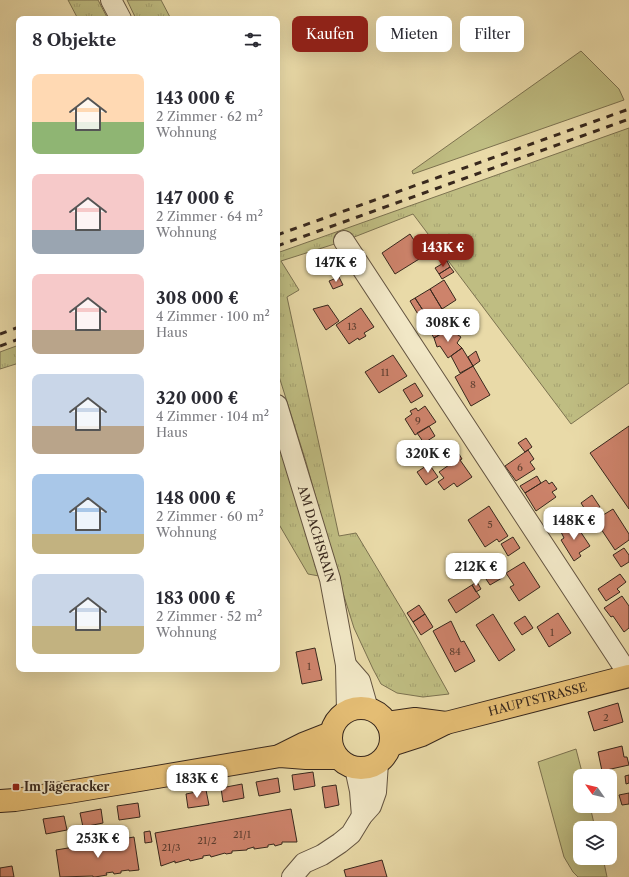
<!DOCTYPE html>
<html lang="de">
<meta charset="utf-8">
<style>
body{margin:0;font-family:"Libre Caslon Text",serif;background:#f7f7f7;color:#2b2b33;height:100vh;display:flex;flex-direction:column;font-size:15px;white-space:nowrap}
*{box-sizing:border-box;margin:0}
p{font-size:13px;color:#7c7c81}
.icon{flex:none;width:22px;height:22px;fill:none;stroke:currentColor;stroke-width:2;stroke-linecap:round;stroke-linejoin:round}
.map{position:relative;flex:1;overflow:hidden}
.drawer{position:absolute;left:16px;top:16px;width:264px;height:656px;display:flex;flex-direction:column;background:#fff;border-radius:8px;box-shadow:0 4px 16px #0002}
.drawer>*{flex:none}
.top-card{position:absolute;left:292px;top:16px;width:277px;height:36px;display:flex;gap:8px}
.needle{width:26px;rotate:304deg}
.fabs{position:absolute;left:573px;top:769px;display:grid;gap:8px}
.fabs a{display:grid;place-items:center;width:44px;height:44px;border-radius:8px;background:#fff;box-shadow:0 4px 16px #0002;font-size:20px}
.price{position:absolute;translate:-50% -34px;padding:0 9px;border-radius:8px;background:#fff;color:#222;font-size:13px;line-height:26px;filter:drop-shadow(0 1px 2px #0008)}
.price::after{content:'';position:absolute;left:50%;top:24px;width:12px;height:9px;margin-left:-6px;background:inherit;clip-path:polygon(0 0,100% 0,50% 100%)}
.price.current{background:#8f2418;color:#fff}
ul{padding:0;list-style:none}
li{display:flex;align-items:center;gap:12px;height:100px;padding:0 16px}
li span{display:grid;place-items:center;flex:none;width:112px;height:80px;border-radius:8px;color:#555}
li>.icon{margin-inline-start:auto}
span .icon{width:48px;height:48px;fill:#fffc;stroke-width:1}
li b{font-size:17px}
h2{display:flex;justify-content:space-between;align-items:center;height:48px;padding:0 16px;font-size:17px}
.tag{padding:0 14px;border-radius:8px;background:#fff;box-shadow:0 4px 16px #0002;font-size:14px;line-height:36px}
.tag.current{background:#8f2418;color:#fff}
.map>svg:first-child{display:block}
.grass{fill:url(#grass-tufts);stroke:#7c7250}
.green{fill:#bfbd82;stroke:#7c7250}
.building{fill:#cd836b;stroke:#38281d}
.lines{fill:none;stroke-linecap:round;stroke-linejoin:round}
.minor-casing{stroke:#645440;stroke-width:22}
.major-casing{stroke:#38281d;stroke-width:24}
.minor{stroke:#f1e7c6;stroke-width:20}
.major{stroke:#e4bd74;stroke-width:22}
.rail{stroke:#38281d;stroke-width:3;stroke-dasharray:7 7;stroke-linecap:butt}
.poi-dot{fill:#8f2418;stroke:#f1e7c6;stroke-width:1.5}
.labels{text-anchor:middle;stroke-width:4;stroke-linejoin:round;paint-order:stroke}
.number-label{font-size:10px;fill:#5d3f30}
.street-label{font-size:12px;fill:#38281d;stroke:#f1e7c6}
.poi-label{font-size:12px;font-weight:bold;fill:#38281d;stroke:#f1e7c6;text-anchor:start}
</style>
<div class="map">
<svg width="629" height="877" viewBox="0 0 629 877">
<defs>
<pattern id="grass-tufts" width="24" height="20" patternUnits="userSpaceOnUse"><rect width="24" height="20" fill="#bfbd82"/><path d="M3 7l-1-3M5 7V3M7 7l1-3M15 17l-1-3M17 17v-4M19 17l1-3" fill="none" stroke="#a5a270"/></pattern>
</defs>
<rect width="100%" height="100%" fill="#e9daa8"/>
<filter id="stains"><feTurbulence type="fractalNoise" baseFrequency=".005" numOctaves="4"/><feColorMatrix values="0 0 0 0 .2 0 0 0 0 .09 0 0 0 0 .02 0 0 0 .5 -.17"/></filter>
<radialGradient id="worn" r=".72"><stop offset=".6" stop-color="#630" stop-opacity="0"/><stop offset="1" stop-color="#630" stop-opacity=".3"/></radialGradient>
<path class="grass" d="M68,0H98L108,19H78Z
M127,0H161L171,19H136Z
M629,128V383L571,424L413,214L344,241L281,261L299,290L287,297L339,536L356,533L404,613L449,694L423,697L397,693L381,684L373,669L354,628L337,574L306,462L277,370V253Z
M19,345V363L0,369V352Z
M277,435L319,576L308,574L277,521Z"/>
<path class="green" d="M581,51L619,89L624,100L413,174L412,171Z
M576,749L583,776H580V806H590L595,828H580V858H603L607,877H578L573,872L564,857L538,762Z"/>
<path class="building" d="M410,234L424,256L395,274L382,253Z
M447,261L450,267L439,274L435,268Z
M450,267L454,272L442,279L439,274Z
M339,277L343,285L333,289L329,281Z
M444,280L456,300L442,309L430,289Z
M430,289L442,309L428,318L415,298Z
M415,298L428,318L422,321L410,301Z
M328,305L339,321L326,330L313,309Z
M361,308L374,327L364,333L366,336L359,340L358,338L349,344L336,325Z
M465,310L470,318L458,326L453,317Z
M443,325L449,329L434,338L431,333Z
M449,329L461,337L457,343L462,348L448,358L440,346L437,347L434,338Z
M462,348L473,366L460,373L451,356Z
M476,351L480,361L473,366L468,357Z
M393,355L407,376L379,393L365,372Z
M473,366L490,395L471,406L455,377Z
M415,383L423,396L411,403L403,390Z
M425,406L436,422L415,435L405,419L412,414L410,411L416,408L418,411Z
M429,426L435,436L424,443L417,433Z
M629,426V509L590,453Z
M526,438L532,447L525,452L518,443Z
M528,450L534,459L530,462L535,469L516,481L505,466Z
M459,454L462,459L460,460L472,477L457,487L454,483L444,490L438,482L444,478L439,472L449,465L447,462Z
M429,464L438,477L426,485L417,472Z
M537,476L541,483L525,493L520,486Z
M546,480L549,484L552,482L557,489L552,492L556,497L536,511L525,493Z
M592,495L600,507L588,514L581,503Z
M489,506L508,536L499,542L497,539L485,547L468,520Z
M613,509L629,534V540L615,550L595,520Z
M569,510L572,515L570,517L574,522L561,532L553,521Z
M574,522L590,546L579,553L581,556L574,561L561,540L564,538L561,532Z
M513,537L520,548L508,556L501,544Z
M624,548L629,555V562L621,567L613,555Z
M524,562L540,587L519,601L510,587L514,585L506,573Z
M494,566L502,578L490,585L482,573Z
M620,574L626,582L617,589L620,592L606,601L598,589Z
M477,582L481,589L476,592L472,585Z
M472,585L480,597L456,613L448,600Z
M622,596L629,606V628L624,632L613,616L611,617L604,608Z
M419,605L425,614L413,622L407,613Z
M558,613L571,633L549,647L537,627Z
M425,614L433,627L421,635L413,622Z
M493,614L515,650L499,661L476,625Z
M525,616L533,628L522,635L514,623Z
M451,621L461,642L464,641L475,661L455,672L433,631Z
M315,648L322,680L302,684L296,652Z
M618,703L623,722L594,731L588,712Z
M622,746L624,757H627L629,765L602,771L598,752Z
M313,772L315,786L294,790L292,775Z
M629,775V783L626,784L625,776Z
M278,778L280,792L259,796L256,782Z
M242,784L244,798L223,802L221,788Z
M336,785L339,805L325,808L322,787Z
M206,790L209,805L188,808L186,794Z
M629,793V804L622,805L619,795Z
M138,803L140,817L119,820L117,806Z
M101,809L103,823L83,827L80,813Z
M291,809L297,842H282V844L275,846L274,844L268,845V847L254,849V847L247,849V850L232,851V853L226,854L225,853L211,857L210,855L203,856V858L190,861L189,859L175,863V861L161,866L155,833Z
M64,816L67,830L46,834L43,819Z
M150,831L152,842L145,843L144,832Z
M134,837L139,870L129,871V870L121,871V873L114,874L113,872L106,873L107,875L95,877H93V876L60,877L56,850Z
M382,860L387,877H346L344,870Z
M12,866L14,877H0V868Z"/>
<g class="lines">
<defs>
<g id="minor">
<path d="M111,0L121,19"/>
<path d="M344,241L629,675"/>
<path id="s1" d="M277,405L330,579L346,665L347,711"/>
<path d="M346,665L360,681L368,709"/>
<path d="M355,768L360,791L362,816"/>
<path d="M292,877L304,863L322,855L340,843L351,834L362,816L371,806L376,792L378,763"/>
</g>
<g id="major">
<circle cx="361" cy="738" r="30"/>
<path d="M387,723L415,719L446,723"/>
<path id="s2" d="M391,745L422,735L446,723L629,676"/>
<path d="M281,755L303,744L331,733"/>
<path d="M0,801L15,800L69,792L280,756L306,758H338"/>
</g>
</defs>
<use href="#minor" class="minor-casing"/>
<use href="#major" class="major-casing"/>
<use href="#minor" class="minor"/>
<use href="#major" class="major"/>
<path class="rail" d="M277,235L629,109
M277,246L629,119
M0,334L19,327
M0,346L19,339"/>
</g>
<rect class="poi-dot" x="12" y="783" width="8" height="8" rx="2"/>
<g class="labels">
<g class="number-label">
<text x="352" y="330">13</text>
<text x="385" y="376">11</text>
<text x="473" y="388">8</text>
<text x="418" y="424">9</text>
<text x="520" y="471">6</text>
<text x="490" y="528">5</text>
<text x="552" y="636">1</text>
<text x="455" y="655">84</text>
<text x="309" y="670">1</text>
<text x="606" y="721">2</text>
<text x="242" y="838">21/1</text>
<text x="207" y="844">21/2</text>
<text x="171" y="851">21/3</text>
</g>
<g class="street-label">
<text dy="4" stroke="none"><textPath href="#s1" startOffset="135">AM DACHSRAIN</textPath></text>
<text dy="4" stroke="none"><textPath href="#s2" startOffset="154">HAUPTSTRASSE</textPath></text>
</g>
<g class="poi-label">
<text x="24" y="791">Im Jägeracker</text>
</g>
</g>
<rect width="100%" height="100%" filter="url(#stains)"/>
<rect width="100%" height="100%" fill="url(#worn)"/>
</svg>
<div class="fabs">
<a><svg class="needle" viewBox="-14 -14 28 28"><path d="M0-13l5 13h-10z" fill="#e53935"/><path d="M0 13l5-13h-10z" fill="#7c7c81"/></svg></a>
<a><svg class="icon" aria-label="layers" viewBox="0 0 24 24"><path d="M12 4l9 5-9 5-9-5zM3 14l9 5 9-5"/></svg></a>
</div>
<b class="price current" style="left:443px;top:268px">143K €</b>
<b class="price" style="left:336px;top:283px">147K €</b>
<b class="price" style="left:448px;top:343px">308K €</b>
<b class="price" style="left:428px;top:474px">320K €</b>
<b class="price" style="left:574px;top:541px">148K €</b>
<b class="price" style="left:476px;top:587px">212K €</b>
<b class="price" style="left:197px;top:799px">183K €</b>
<b class="price" style="left:98px;top:859px">253K €</b>
<div class="top-card">
<a class="tag current">Kaufen</a>
<a class="tag">Mieten</a>
<a class="tag">Filter</a>
</div>
<section class="drawer">
<h2>8 Objekte<svg class="icon" aria-label="filters" viewBox="0 0 24 24"><path d="M4 7h16M4 17h16"/><circle cx="9" cy="7" r="2"/><circle cx="15" cy="17" r="2"/></svg></h2>
<ul>
<li><span style="background:linear-gradient(#ffd9b3 60%,#8fb573 0)"><svg class="icon" aria-label="home" viewBox="0 0 24 24"><path d="M3 11l9-7 9 7M6 9v11h12V9"/></svg></span><div><b>143 000 €</b><p>2 Zimmer · 62 m²</p><p>Wohnung</p></div></li>
<li><span style="background:linear-gradient(#f6c9c9 70%,#9aa5b1 0)"><svg class="icon" aria-label="home" viewBox="0 0 24 24"><path d="M3 11l9-7 9 7M6 9v11h12V9"/></svg></span><div><b>147 000 €</b><p>2 Zimmer · 64 m²</p><p>Wohnung</p></div></li>
<li><span style="background:linear-gradient(#f6c9c9 70%,#b9a48a 0)"><svg class="icon" aria-label="home" viewBox="0 0 24 24"><path d="M3 11l9-7 9 7M6 9v11h12V9"/></svg></span><div><b>308 000 €</b><p>4 Zimmer · 100 m²</p><p>Haus</p></div></li>
<li><span style="background:linear-gradient(#c9d6e8 65%,#b9a48a 0)"><svg class="icon" aria-label="home" viewBox="0 0 24 24"><path d="M3 11l9-7 9 7M6 9v11h12V9"/></svg></span><div><b>320 000 €</b><p>4 Zimmer · 104 m²</p><p>Haus</p></div></li>
<li><span style="background:linear-gradient(#a9c7e8 75%,#c2b280 0)"><svg class="icon" aria-label="home" viewBox="0 0 24 24"><path d="M3 11l9-7 9 7M6 9v11h12V9"/></svg></span><div><b>148 000 €</b><p>2 Zimmer · 60 m²</p><p>Wohnung</p></div></li>
<li><span style="background:linear-gradient(#c9d6e8 65%,#c2b280 0)"><svg class="icon" aria-label="home" viewBox="0 0 24 24"><path d="M3 11l9-7 9 7M6 9v11h12V9"/></svg></span><div><b>183 000 €</b><p>2 Zimmer · 52 m²</p><p>Wohnung</p></div></li>
</ul>
</section>
</div>
